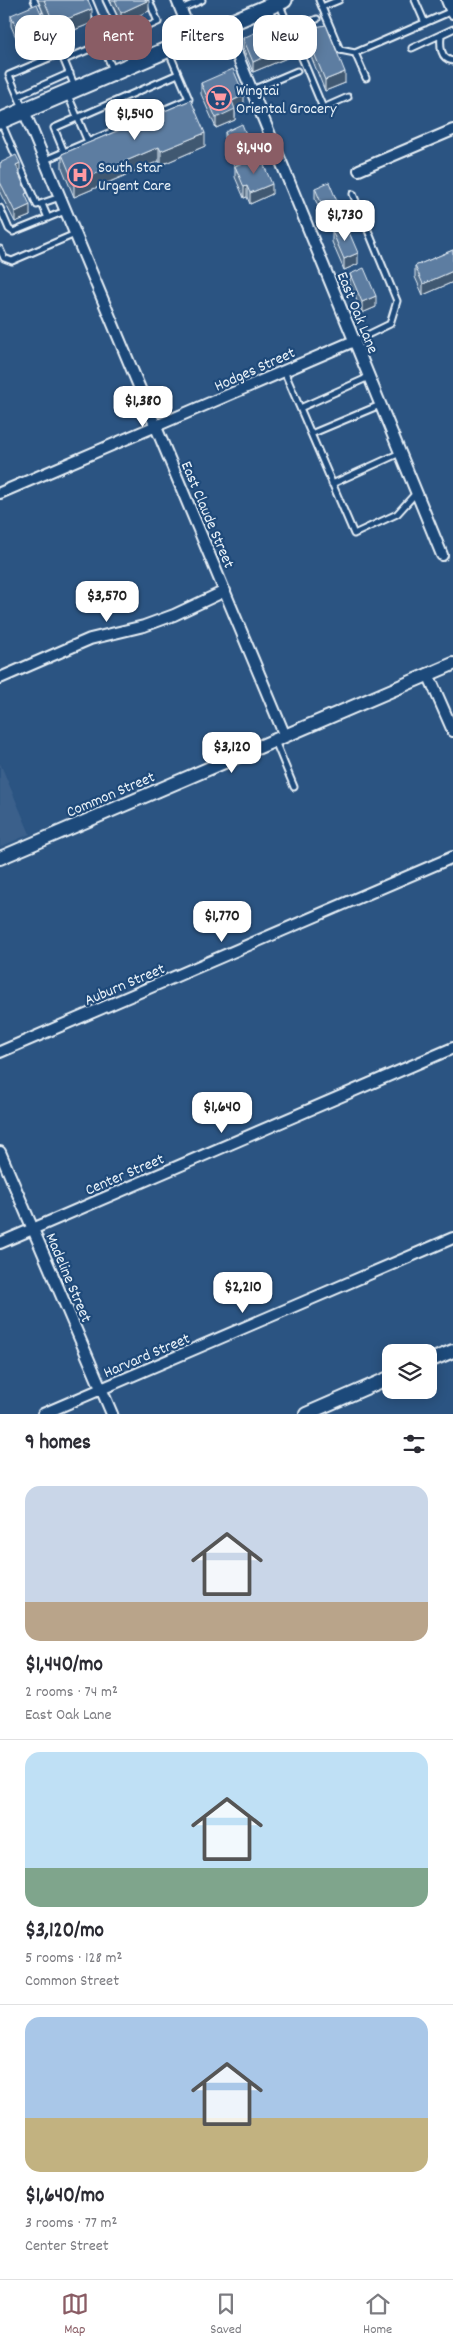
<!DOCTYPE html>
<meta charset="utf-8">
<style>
body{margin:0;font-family:Dekko,sans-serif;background:#f2f2f3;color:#2b2b33;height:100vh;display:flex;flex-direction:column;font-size:19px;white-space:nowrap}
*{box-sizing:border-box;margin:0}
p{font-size:16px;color:#7c7c81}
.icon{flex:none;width:28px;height:28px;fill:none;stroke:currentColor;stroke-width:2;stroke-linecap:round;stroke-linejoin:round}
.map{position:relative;height:1414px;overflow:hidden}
.drawer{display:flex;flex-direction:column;background:#fff;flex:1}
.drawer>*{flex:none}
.banner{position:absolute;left:15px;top:15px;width:424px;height:45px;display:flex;gap:10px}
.fabs{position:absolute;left:382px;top:1344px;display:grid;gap:10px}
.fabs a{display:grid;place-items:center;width:55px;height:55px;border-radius:10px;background:#fff;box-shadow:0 2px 12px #0003;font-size:25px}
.price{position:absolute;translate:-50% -42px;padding:0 11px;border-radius:10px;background:#fff;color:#222;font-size:16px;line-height:32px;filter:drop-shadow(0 1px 2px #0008)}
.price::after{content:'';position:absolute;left:50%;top:30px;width:15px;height:11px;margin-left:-8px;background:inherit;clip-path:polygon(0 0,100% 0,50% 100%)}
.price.active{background:#8a5d65;color:#fff}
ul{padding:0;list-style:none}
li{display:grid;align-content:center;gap:10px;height:265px;padding:0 25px}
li+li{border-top:1px solid #e1e1e2}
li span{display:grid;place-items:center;height:155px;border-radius:15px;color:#555}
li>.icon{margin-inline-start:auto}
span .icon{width:90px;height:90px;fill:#fffc;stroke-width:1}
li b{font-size:21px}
h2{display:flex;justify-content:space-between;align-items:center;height:60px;padding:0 25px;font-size:21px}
.pill{padding:0 18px;border-radius:15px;background:#fff;box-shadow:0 2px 12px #0003;font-size:18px;line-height:45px}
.pill.active{background:#8a5d65;color:#fff}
.menu{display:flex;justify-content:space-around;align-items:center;height:70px;border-top:1px solid #e1e1e2;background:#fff;font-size:14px;color:#7c7c81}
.menu a{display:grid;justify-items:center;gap:2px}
.menu .active{color:#8a5d65}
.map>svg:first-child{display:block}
.built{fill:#3a608b}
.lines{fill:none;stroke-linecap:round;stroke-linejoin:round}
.service-casing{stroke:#e8f1f8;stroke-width:9}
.minor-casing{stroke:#e8f1f8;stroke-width:14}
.tertiary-casing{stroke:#e8f1f8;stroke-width:16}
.secondary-casing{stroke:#e8f1f8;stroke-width:19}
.service{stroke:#1f4a7a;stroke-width:5}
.minor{stroke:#1f4a7a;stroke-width:10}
.tertiary{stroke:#1f4a7a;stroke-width:12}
.secondary{stroke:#1f4a7a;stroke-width:15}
.wall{fill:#506c8a;stroke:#e8f1f8}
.shaded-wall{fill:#415871;stroke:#e8f1f8}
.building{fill:#5d7da1;stroke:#e8f1f8}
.labels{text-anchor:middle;stroke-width:4.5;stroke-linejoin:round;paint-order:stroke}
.poi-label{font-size:16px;fill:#e8f1f8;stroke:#1f4a7a;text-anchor:start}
.street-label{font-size:16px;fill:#e8f1f8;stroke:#1f4a7a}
</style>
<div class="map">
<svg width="453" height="1414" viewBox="0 0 453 1414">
<rect width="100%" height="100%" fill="#2b5482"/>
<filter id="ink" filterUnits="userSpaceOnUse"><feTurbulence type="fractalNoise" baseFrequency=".02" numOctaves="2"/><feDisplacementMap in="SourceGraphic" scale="10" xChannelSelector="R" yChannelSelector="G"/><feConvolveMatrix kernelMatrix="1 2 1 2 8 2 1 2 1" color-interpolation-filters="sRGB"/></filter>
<g filter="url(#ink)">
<path class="built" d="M0,763L30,834L0,847Z"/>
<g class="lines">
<defs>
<path id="service" d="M34,0L39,11
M89,0L103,34L102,44
M106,0L135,61
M319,0L340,50L355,53L452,11
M415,0L425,23
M279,3L323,108L348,97
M268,7L276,27L273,28
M322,7L339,0
M181,9L202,0
M47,30L57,55
M291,30L317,19
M441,35C440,46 440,59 453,61
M125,37L158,22L149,0
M412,48L453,29
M355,53L366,78
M64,60L102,44L113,70
M252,90L297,71
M67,93L88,142
M18,96L70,73
M23,108L9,75L61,53L75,87
M1,122L37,205L60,197
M64,152L54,128L178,74
M45,160L189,99L168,50
M353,194L397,301L390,324L355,341
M42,204L48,218
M0,208L9,229L13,232L65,211
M0,249L4,258L12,261L75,234
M284,371L300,408
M369,377L300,408L354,534L397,514L416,493
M311,434L380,405
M332,484L400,453
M275,741L294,787"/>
<path id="minor" d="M177,0L193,39
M225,25L442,555
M24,111L285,736
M359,170L453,130
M0,493L354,341
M428,674L453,731
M0,678L90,639L144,626L174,615L225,591
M0,1052L453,857
M0,1152L112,1414
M0,1243L453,1048
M43,1414L453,1238"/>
<path id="tertiary" d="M448,0L453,12
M0,858L453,664
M429,1361L453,1351
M306,1414L391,1377"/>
<path id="secondary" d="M0,121L284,0"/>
</defs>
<use href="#service" class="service-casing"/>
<use href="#minor" class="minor-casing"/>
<use href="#tertiary" class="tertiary-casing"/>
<use href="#secondary" class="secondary-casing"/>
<use href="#service" class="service"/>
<use href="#minor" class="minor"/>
<use href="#tertiary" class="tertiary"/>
<use href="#secondary" class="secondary"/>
</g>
<path class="wall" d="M38,0H88L92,23L54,38Z
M110,0H148L149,11L121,23Z
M11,15L49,43L23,54L11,26Z
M306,33L345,83L325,91L306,44Z
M243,38L294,55L253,72L243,48Z
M201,83L244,106L235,110V120L216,128L201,94Z
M191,100L205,146L161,165L159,161L74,197L62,168V154Z
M225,132L254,158L272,194L250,204L247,197L244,198L235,177V168L225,142Z
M0,163L20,174L19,176L27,200L30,216L15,222L0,193Z
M315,188L341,221L327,227L315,199Z
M332,231L358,264L344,270L332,242Z
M453,250V282L423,295L415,277V266Z
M350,274L376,307L362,313L350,284Z"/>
<path class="shaded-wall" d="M149,0V11L121,23V13Z
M92,9V23L54,38V24Z
M49,32V43L23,54V43Z
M294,44V55L253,72V62Z
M345,72V83L325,91V80Z
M244,95V106L235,110V120L216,128V118L232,101Z
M205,133V146L161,165V151Z
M159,147V161L74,197V183Z
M254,154V164L237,172V161Z
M20,163V174H19V182L16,165Z
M272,184V194L250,204V193Z
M247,186V197L244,198V187Z
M30,205V216L15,222V212Z
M341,211V221L327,227V217Z
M358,253V264L344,270V259Z
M453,271V282L423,295V284Z
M376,296V307L362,313V302Z"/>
<path class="building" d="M44,0H88L92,9L54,24Z
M115,0H149L121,13Z
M37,4L49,32L23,43L11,15Z
M284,20L294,44L253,62L243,38Z
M326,25L345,72L325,80L306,33L315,27Z
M233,69L244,95L232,101L235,109L216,118L201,83Z
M191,100L205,133L161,151L159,147L74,183L62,154Z
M242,124L254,154L237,161L225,132Z
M16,155L20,163L16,165L19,172H18L27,193L25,194L30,205L15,212L0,182V163Z
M260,156L272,184L250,193L247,186L244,187L235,166Z
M329,182L341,211L327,217L315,188Z
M346,225L358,253L344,259L332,231Z
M453,250V271L423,284L415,266Z
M364,268L376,296L362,302L350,274Z"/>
</g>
<defs>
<symbol id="supermarket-ring" viewBox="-11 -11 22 22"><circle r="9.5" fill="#1f4a7a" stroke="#ff9aa2" stroke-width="1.5"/><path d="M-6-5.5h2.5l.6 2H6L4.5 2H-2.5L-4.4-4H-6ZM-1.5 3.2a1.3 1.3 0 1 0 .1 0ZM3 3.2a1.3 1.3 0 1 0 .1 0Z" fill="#ff9aa2"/></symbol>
<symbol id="hospital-ring" viewBox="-11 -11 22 22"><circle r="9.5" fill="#1f4a7a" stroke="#ff9aa2" stroke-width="1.5"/><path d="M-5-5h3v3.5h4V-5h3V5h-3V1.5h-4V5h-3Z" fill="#ff9aa2"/></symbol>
</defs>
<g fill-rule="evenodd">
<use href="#supermarket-ring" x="205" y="84" width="28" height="28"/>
<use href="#hospital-ring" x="66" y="161" width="28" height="28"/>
</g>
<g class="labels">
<g class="poi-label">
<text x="236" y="95">Wingtai<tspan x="236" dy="18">Oriental Grocery</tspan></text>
<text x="98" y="172">South Star<tspan x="98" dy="18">Urgent Care</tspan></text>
</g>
<g class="street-label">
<text transform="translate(359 312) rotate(68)" y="6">East Oak Lane</text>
<text transform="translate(254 368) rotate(-24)" y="6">Hodges Street</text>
<text transform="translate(209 514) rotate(67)" y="6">East Claude Street</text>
<text transform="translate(110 793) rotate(-23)" y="6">Common Street</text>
<text transform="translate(124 983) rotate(-23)" y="6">Auburn Street</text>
<text transform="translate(124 1173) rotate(-23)" y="6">Center Street</text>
<text transform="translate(70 1277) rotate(67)" y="6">Madeline Street</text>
<text transform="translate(146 1354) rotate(-23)" y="6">Harvard Street</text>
</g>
</g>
</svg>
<div class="fabs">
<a><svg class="icon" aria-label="layers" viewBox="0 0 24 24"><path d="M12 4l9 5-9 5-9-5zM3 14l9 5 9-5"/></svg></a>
</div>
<b class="price" style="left:135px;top:141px">$1,540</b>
<b class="price active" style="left:254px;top:175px">$1,440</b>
<b class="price" style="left:345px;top:242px">$1,730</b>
<b class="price" style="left:143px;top:428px">$1,380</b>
<b class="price" style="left:107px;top:623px">$3,570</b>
<b class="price" style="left:232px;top:774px">$3,120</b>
<b class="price" style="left:222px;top:943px">$1,770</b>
<b class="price" style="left:222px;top:1134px">$1,640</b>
<b class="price" style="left:243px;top:1314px">$2,210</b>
<div class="banner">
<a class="pill">Buy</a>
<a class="pill active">Rent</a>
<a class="pill">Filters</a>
<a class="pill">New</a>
</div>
</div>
<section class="drawer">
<h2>9 homes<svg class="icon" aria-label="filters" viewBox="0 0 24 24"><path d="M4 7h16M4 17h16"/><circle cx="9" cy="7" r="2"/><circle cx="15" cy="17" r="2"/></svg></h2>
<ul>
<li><span style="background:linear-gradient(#c9d6e8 75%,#b9a48a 0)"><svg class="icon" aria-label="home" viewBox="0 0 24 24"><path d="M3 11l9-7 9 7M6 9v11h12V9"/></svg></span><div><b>$1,440/mo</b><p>2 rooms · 74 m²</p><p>East Oak Lane</p></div></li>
<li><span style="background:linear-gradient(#bfe0f5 75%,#7fa58c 0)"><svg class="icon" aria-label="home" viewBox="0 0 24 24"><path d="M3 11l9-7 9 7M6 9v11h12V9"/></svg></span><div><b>$3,120/mo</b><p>5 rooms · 128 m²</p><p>Common Street</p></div></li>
<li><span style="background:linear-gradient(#a9c7e8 65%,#c2b280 0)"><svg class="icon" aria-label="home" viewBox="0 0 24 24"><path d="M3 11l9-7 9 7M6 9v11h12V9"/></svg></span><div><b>$1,640/mo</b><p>3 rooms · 77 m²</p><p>Center Street</p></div></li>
</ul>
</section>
<nav class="menu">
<a class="active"><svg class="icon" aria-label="map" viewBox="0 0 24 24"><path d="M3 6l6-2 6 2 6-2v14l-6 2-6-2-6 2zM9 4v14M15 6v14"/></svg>Map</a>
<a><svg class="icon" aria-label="saved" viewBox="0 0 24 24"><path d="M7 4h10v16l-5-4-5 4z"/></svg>Saved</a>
<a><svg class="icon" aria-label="home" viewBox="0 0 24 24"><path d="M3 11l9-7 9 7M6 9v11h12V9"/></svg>Home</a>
</nav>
